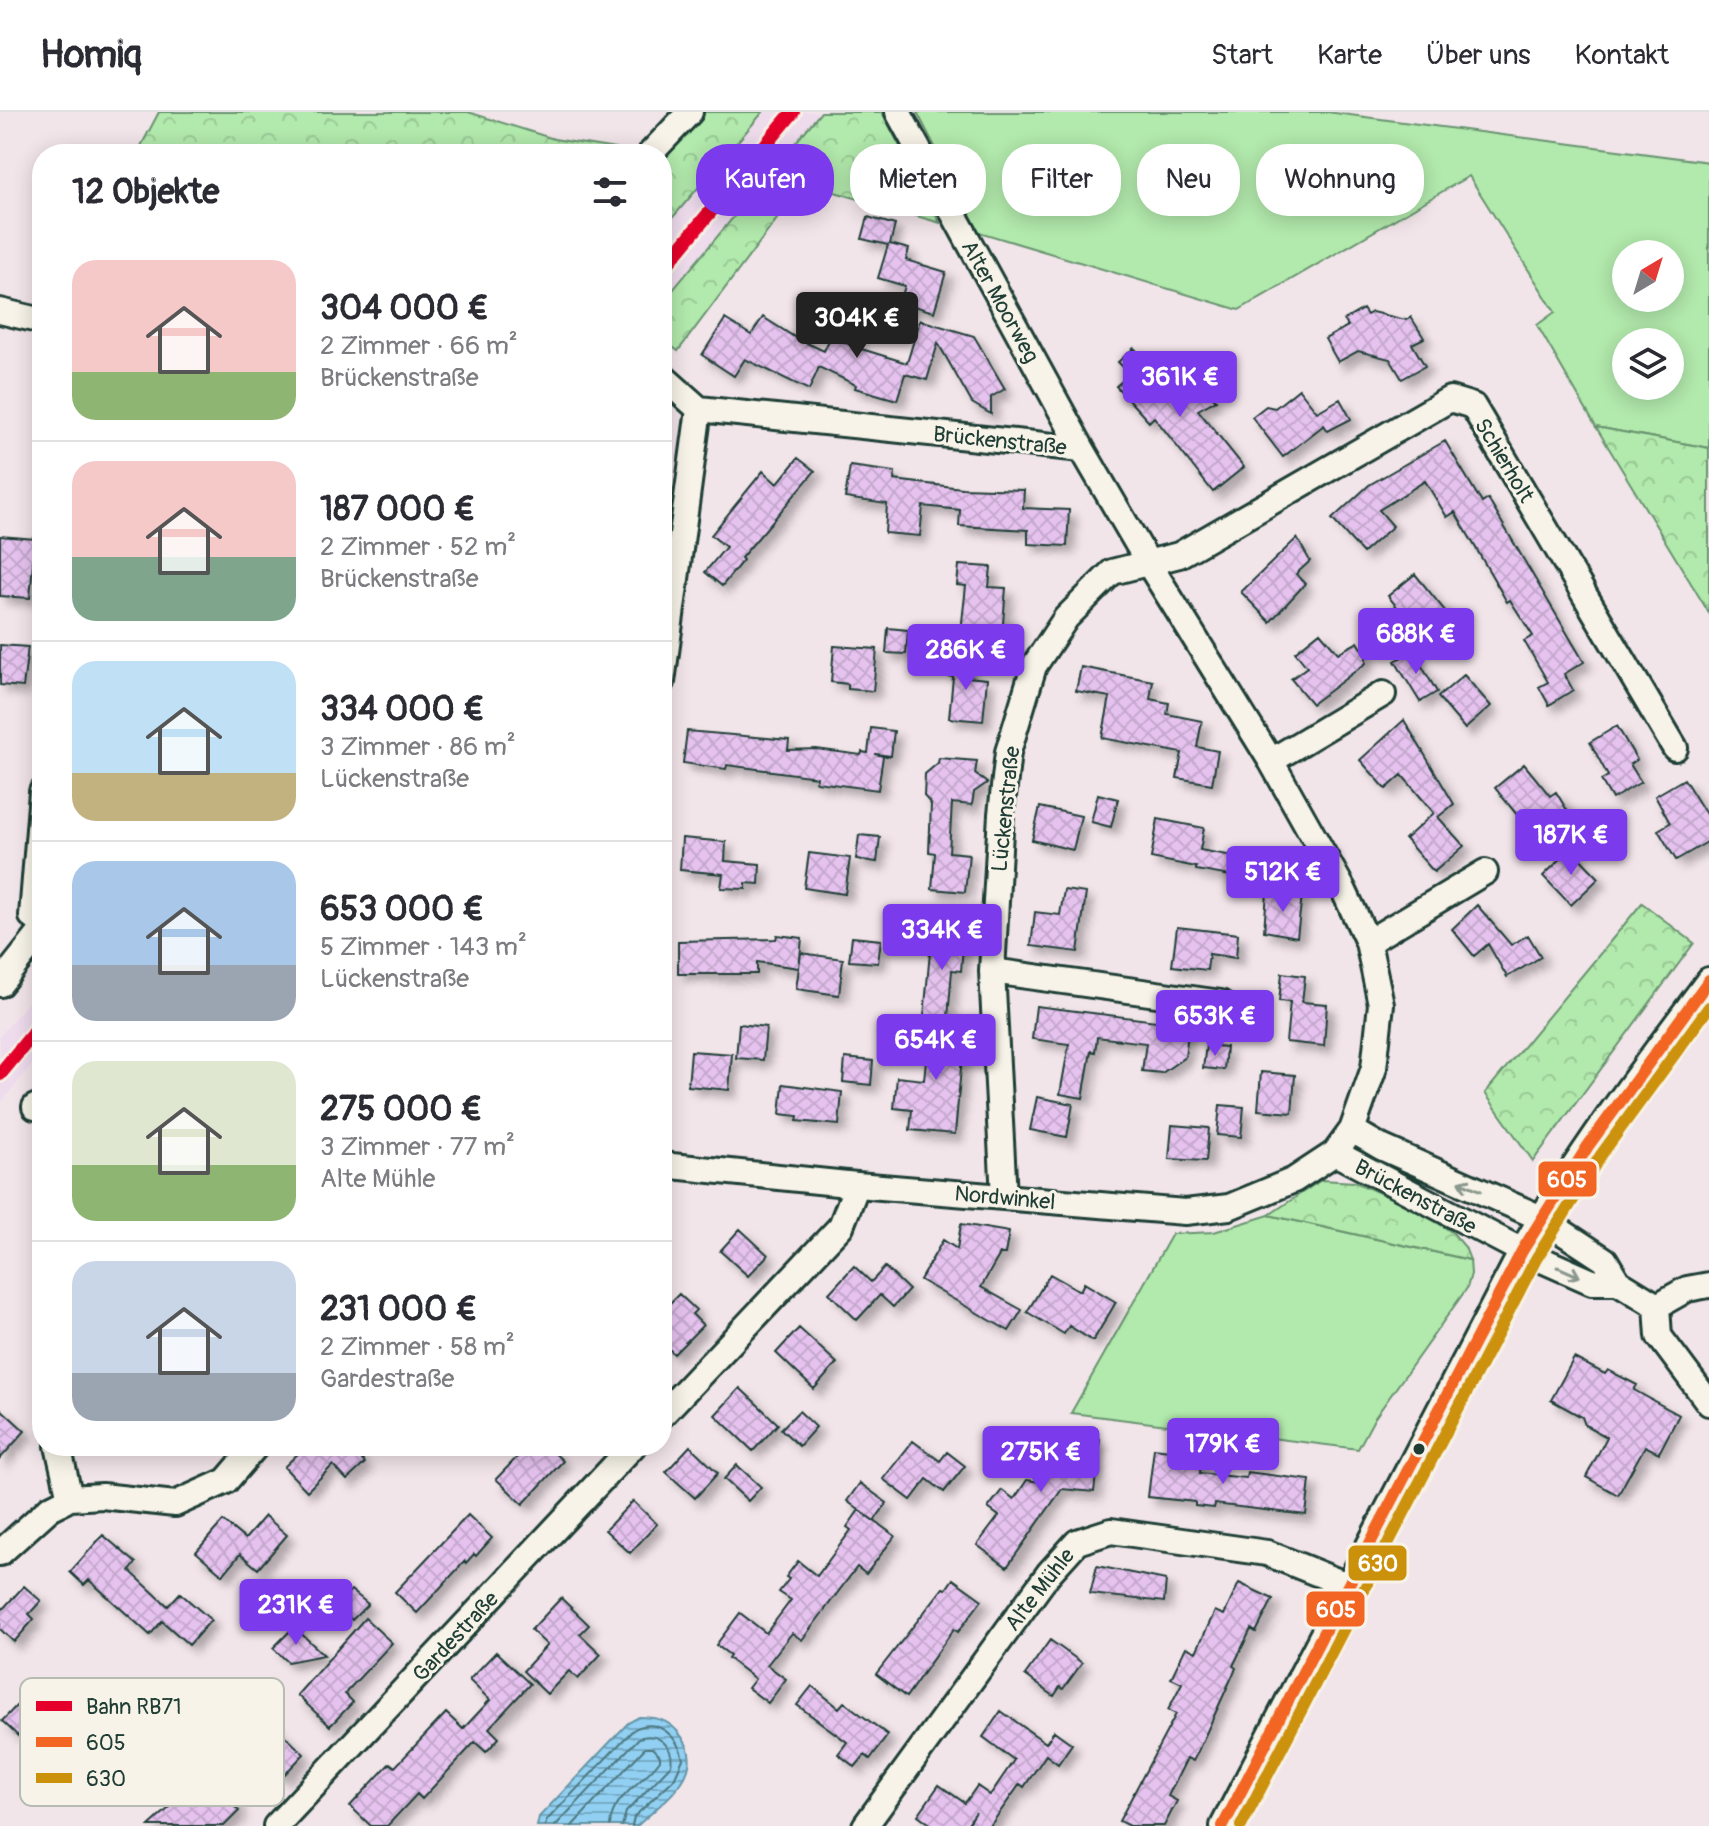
<!DOCTYPE html>
<html lang="de">
<meta charset="utf-8">
<style>
body{margin:0;font-family:Pangolin,sans-serif;background:#f7f7f7;color:#2b2b33;height:100vh;display:flex;flex-direction:column;font-size:30px;white-space:nowrap}
*{box-sizing:border-box;margin:0}
p{font-size:26px;color:#7c7c81}
.icon{flex:none;width:44px;height:44px;fill:none;stroke:currentColor;stroke-width:2;stroke-linecap:round;stroke-linejoin:round}
.map{position:relative;flex:1;overflow:hidden}
.details{position:absolute;left:32px;top:32px;width:640px;height:1312px;display:flex;flex-direction:column;background:#fff;border-radius:32px;box-shadow:0 4px 20px #0003}
.details>*{flex:none}
.banner{position:absolute;left:696px;top:32px;width:760px;height:72px;display:flex;gap:16px}
.needle{width:52px;rotate:38deg}
.fabs{position:absolute;left:1612px;top:128px;display:grid;gap:16px}
.fabs a{display:grid;place-items:center;width:72px;height:72px;border-radius:50%;background:#fff;box-shadow:0 4px 20px #0003;font-size:40px}
.price{position:absolute;translate:-50% -68px;padding:0 18px;border-radius:8px;background:#7c3aed;color:#fff;font-size:26px;line-height:52px;filter:drop-shadow(0 2px 4px #0008)}
.price::after{content:'';position:absolute;left:50%;top:48px;width:24px;height:18px;margin-left:-12px;background:inherit;clip-path:polygon(0 0,100% 0,50% 100%)}
.price.current{background:#222;color:#fff}
ul{padding:0;list-style:none}
li{display:flex;align-items:center;gap:24px;height:200px;padding:0 40px}
li+li{border-top:2px solid #e1e1e2}
li span{display:grid;place-items:center;flex:none;width:224px;height:160px;border-radius:24px;color:#555}
li>.icon{margin-inline-start:auto}
span .icon{width:96px;height:96px;fill:#fffc;stroke-width:1}
li b{font-size:34px}
h2{display:flex;justify-content:space-between;align-items:center;height:96px;padding:0 40px;font-size:34px}
.pill{padding:0 28px;border-radius:32px;background:#fff;box-shadow:0 4px 20px #0003;font-size:28px;line-height:72px}
.pill.current{background:#7c3aed;color:#fff}
header{display:flex;align-items:center;gap:48px;box-sizing:border-box;height:112px;padding:0 40px;background:#fff;border-bottom:2px solid #e1e1e2}
header strong{font-size:38px}
nav{display:flex;gap:44px;margin-inline-start:auto;font-size:28px}
.map>svg:first-child{display:block}
.built{fill:#eedbec}
.grass{fill:#b2e9ac;stroke:#689370;stroke-width:2;fill-rule:evenodd}
.forest{fill:url(#forest-crowns);stroke:#689370;stroke-width:2}
.water{fill:url(#water-rules);stroke:#6395a6;stroke-width:2}
.lines{fill:none;stroke-linecap:round;stroke-linejoin:round}
.shore{stroke:#4d7880;stroke-width:2}
.building{fill:url(#building-cross-hatch);stroke:#1f3d34;stroke-width:2;filter:url(#shadow)}
.minor-casing{stroke:#1f3d34;stroke-width:30}
.minor{stroke:#f7f3e8;stroke-width:24}
.bus-1-casing{stroke:#f7f3e8;stroke-width:18}
.bus-2-casing{stroke:#f7f3e8;stroke-width:18}
.bus-1{stroke:#f26522;stroke-width:12}
.bus-2{stroke:#cc910a;stroke-width:12}
.rail-1-casing{stroke:#f7f3e8;stroke-width:20}
.rail-1{stroke:#e4002b;stroke-width:14}
.oneway{stroke:#8b988e}
.bus-dot{fill:#1f3d34;stroke:#f7f3e8;stroke-width:3}
.labels{text-anchor:middle;stroke-width:6;stroke-linejoin:round;paint-order:stroke}
.street-label{font-size:22px;fill:#1f3d34;stroke:#f7f3e8}
.key{fill:#f7f3e8;stroke:#b6bcb2;stroke-width:2}
.key-label{font-size:22px;fill:#1f3d34}
.line-badge{stroke:#f7f3e8;stroke-width:3}
.badge-label{font-size:22px;text-anchor:middle;font-weight:bold;fill:#fff}
</style>
<header>
<strong>Homiq</strong>
<nav><a>Start</a><a>Karte</a><a>Über uns</a><a>Kontakt</a></nav>
</header>
<div class="map">
<svg width="1709" height="1714" viewBox="0 0 1709 1714">
<defs>
<pattern id="forest-crowns" width="20" height="18" patternUnits="userSpaceOnUse" patternTransform="scale(2)"><rect width="20" height="18" fill="#b2e9ac"/><path d="M2 6a3 3 0 1 1 6 0M12 15a3 3 0 1 1 6 0" fill="none" stroke="#99c995"/></pattern>
<pattern id="water-rules" width="6" height="5" patternUnits="userSpaceOnUse" patternTransform="scale(2)"><rect width="6" height="5" fill="#91d0f2"/><path d="M0 2.5h6" fill="none" stroke="#76aac5"/></pattern>
<pattern id="building-cross-hatch" width="8" height="8" patternUnits="userSpaceOnUse" patternTransform="scale(2)"><rect width="8" height="8" fill="#e6c3ef"/><path d="M0 0l8 8M0 8l8-8" fill="none" stroke="#c5a8ce"/></pattern>
<filter id="shadow"><feDropShadow dx="7" dy="7" stdDeviation="4" flood-color="#0004"/></filter>
</defs>
<rect width="100%" height="100%" fill="#f2e5ea"/>
<filter id="ink" filterUnits="userSpaceOnUse"><feTurbulence type="fractalNoise" baseFrequency=".0125" numOctaves="2"/><feDisplacementMap in="SourceGraphic" scale="16" xChannelSelector="R" yChannelSelector="G"/><feConvolveMatrix kernelMatrix="1 2 1 2 8 2 1 2 1" color-interpolation-filters="sRGB"/></filter>
<g filter="url(#ink)">
<path class="built" d="M763,0H821L662,191V118Z
M42,873V941L0,992V924Z"/>
<path class="grass" d="M917,0H1327L1709,50V336L1596,315L1537,213L1555,200L1469,64L1239,198L979,120ZM1626,142H1670V186H1626ZM1626,230H1670V274H1626Z
M1269,1103L1470,1148L1471,1162L1467,1176L1374,1307L1358,1337L1071,1301L1172,1122L1214,1120Z"/>
<path class="forest" d="M159,0H468L554,27L646,42H157L140,36Z
M704,0H763L662,118V43Z
M821,0H882L940,111L804,71L678,239L662,227V191Z
M1596,315L1709,336V501Z
M1642,791L1694,831L1533,1049L1485,981Z
M1321,1068L1355,1070L1420,1099L1453,1121L1465,1135L1470,1148L1269,1103Z"/>
<path class="water" d="M639,1605C655,1605 667,1607 678,1620C712,1659 664,1688 637,1714H537L539,1705L628,1611Z"/>
<g class="lines">
<path class="shore" d="M545,1714L547,1708L633,1618C657,1604 678,1624 683,1647L674,1667L634,1705L632,1714
M555,1714L639,1626C656,1619 675,1634 671,1653L626,1700L622,1714
M572,1714L645,1636H652L660,1644V1648C644,1671 611,1684 610,1714"/>
</g>
<path class="building" d="M868,105L895,113L890,132L909,137L906,148L946,160L934,200L900,190L905,174L878,166L888,133L862,127Z
M1363,197L1367,203L1372,200L1406,208L1411,205L1424,226L1412,232L1425,254L1402,267L1390,247L1358,239L1338,250L1325,227L1348,214L1344,208Z
M763,205L796,226L824,239L831,224L855,235L907,251L920,208L974,224L1005,277L991,285V302L972,291L938,231L927,268L905,262L897,288L855,276L856,273L819,255L809,278L745,247L734,264L702,243L725,207L751,223Z
M1134,236L1178,284L1196,267L1216,288L1198,298L1244,355L1213,380L1154,305L1149,310L1116,274L1130,262L1118,250Z
M1299,277L1317,300L1340,287L1351,307L1328,319L1324,313L1283,345L1252,305L1266,294L1275,296Z
M1445,329L1482,391L1488,387L1584,550L1564,562L1573,578L1549,593L1539,575L1548,570L1524,529L1533,524L1510,488L1507,490L1455,400L1447,405L1425,369L1379,398L1393,414L1363,441L1332,407L1369,373Z
M798,346L815,359L741,446L743,448L722,474L705,460L726,435L711,423L763,359L777,372Z
M850,354L895,360L894,368L962,376L1024,378L1023,396L1069,398L1067,434L1028,432V418L959,414L960,398L923,394L920,424L885,421L887,392L845,386Z
M0,424L35,427L30,486L0,484Z
M1297,426L1310,449L1296,462L1305,472L1270,510L1241,480Z
M959,453L991,455L989,475L1006,476L1002,523L961,519L966,474L957,473Z
M1415,462L1446,500L1408,531L1395,514L1405,505L1388,484Z
M888,516L908,518L906,542L886,541Z
M1320,520L1338,541L1358,530L1366,543V551L1312,592L1291,567L1307,555L1295,540Z
M0,533L28,535L23,575L0,573Z
M834,534L877,537L873,579L848,577V572L831,570Z
M1413,539L1437,580L1420,590L1395,549Z
M948,546L969,548L967,565L987,567L983,609L949,606L953,565L946,564Z
M1081,555L1153,569L1150,587L1169,591L1167,602L1202,609L1197,635L1218,639L1212,672L1177,666L1182,641L1102,626L1110,585L1076,579Z
M1464,563L1491,594L1465,617L1438,585Z
M1404,608L1454,692L1438,705L1464,734L1434,760L1405,727L1434,701L1402,663L1386,677L1360,648Z
M1617,614L1637,648L1630,652L1641,670L1612,687L1601,668L1608,664L1590,630Z
M871,616L894,619L891,644L875,642L883,644L878,678L816,670L817,665L765,658L727,653L726,657L683,651L687,619L789,628L788,638L816,637L861,643L862,640L868,641Z
M939,646L977,649L975,662L987,671L974,680L972,693L952,691L949,740L969,742L965,780L932,777L935,741L929,740L931,692L924,684L925,662L938,651Z
M1524,652L1550,684L1556,680L1574,710L1569,713L1574,722L1555,734L1534,699L1522,709L1495,676Z
M1684,667L1709,707V729L1676,748L1658,718L1670,711L1655,684Z
M1098,682L1118,687L1111,715L1091,710Z
M1040,695L1081,704L1073,738L1032,728Z
M1158,707L1204,716L1200,738L1255,748L1256,743L1287,746L1284,779L1258,777L1259,769L1196,758V755L1151,746Z
M859,723L880,725L877,750L856,747Z
M682,726L726,730L725,749L760,752L759,772L746,771V777L721,776L723,762L680,758Z
M1571,737L1599,766L1571,793L1543,764Z
M809,741L850,746L845,782L804,776Z
M1064,778L1086,781L1078,840L1031,834L1035,800L1060,803Z
M1267,780L1302,783L1297,825L1264,819Z
M1477,793L1511,833L1528,823L1541,845L1507,865L1488,832L1474,844L1452,817Z
M1177,815L1238,822L1236,846L1209,842L1207,858L1172,854Z
M932,819L964,822L961,859L952,858L948,906L924,904Z
M777,823L802,826L799,856L757,850V862H678V829L776,827Z
M852,825L881,828L878,851L849,849Z
M801,841L843,847L839,883L796,877Z
M1282,861L1305,864L1302,890L1327,892L1324,934L1286,930L1290,890L1279,889Z
M1036,894L1189,913L1185,945L1162,961L1142,959L1146,931L1097,925L1095,940L1091,939L1083,986L1060,982L1069,932L1032,927Z
M930,909L965,912L955,1022L910,1018L912,998L894,996L897,965L924,968Z
M739,912L766,915L763,948L736,946Z
M1206,933L1226,935L1224,958L1203,956Z
M691,939L732,942L729,978L688,974Z
M845,946L873,949L871,973L843,970Z
M1261,960L1295,963L1292,1001L1258,998Z
M783,972L842,980L839,1013L797,1009L798,1004L780,1002Z
M1037,985L1073,992L1067,1025L1030,1018Z
M1220,993L1244,995L1241,1025L1217,1023Z
M1172,1013L1209,1016L1206,1049L1169,1047Z
M961,1112L1009,1120L1005,1142H1000L981,1175L1022,1198L1009,1219L920,1168L943,1128L957,1137Z
M740,1117L768,1143L748,1164L720,1139Z
M854,1154L871,1170L885,1155L909,1178L893,1195L880,1183L857,1208L829,1181Z
M1050,1162L1080,1179L1084,1171L1116,1190L1093,1229L1069,1214L1064,1222L1027,1200Z
M679,1182L696,1198L692,1202L703,1213L674,1242L663,1231L662,1199Z
M799,1216L837,1251L814,1277L776,1241Z
M1574,1246L1605,1262L1608,1258L1637,1273L1634,1278L1679,1303L1659,1341L1645,1334L1618,1383L1586,1365L1607,1325L1585,1313L1582,1305L1551,1288Z
M740,1276L778,1312L753,1339L715,1303Z
M0,1296L25,1319L0,1347Z
M799,1299L816,1315L799,1334L781,1317Z
M1046,1321L1100,1327L1094,1380L1062,1377L1007,1455L977,1433L999,1404L988,1396L1002,1378L1014,1387L1027,1368L1041,1370Z
M913,1329L940,1349L947,1340L965,1354L944,1380L927,1367L911,1388L883,1367Z
M306,1334H317L326,1343L336,1334H349L365,1351L347,1368L333,1353L307,1379L284,1355Z
M534,1334H547L563,1349L523,1392L496,1367L521,1341L525,1344Z
M690,1334L718,1361L695,1386L666,1360Z
M1154,1336L1202,1342L1200,1361L1246,1366L1247,1360L1310,1368L1306,1403L1215,1392L1214,1396L1195,1394V1390L1148,1385Z
M737,1353L761,1375L748,1389L724,1367Z
M860,1371L887,1391L874,1409L847,1389Z
M633,1389L657,1412L630,1441L605,1418Z
M859,1398L895,1424L866,1462L857,1455L802,1528L792,1521L767,1553L786,1567L768,1591L748,1576L755,1567L728,1546L730,1543L716,1533L740,1501L766,1521L791,1488L779,1480L789,1467L786,1465L798,1449L817,1464L851,1418L847,1415Z
M468,1403L492,1426L476,1444L474,1442L466,1451L465,1449L417,1501L395,1480Z
M265,1404L287,1423L258,1457L240,1442L223,1463L196,1440L223,1409L245,1427Z
M103,1423L136,1451L130,1459L168,1494L180,1481L211,1508L189,1533L162,1509L150,1523L89,1468L84,1473L70,1460Z
M1097,1454L1166,1468L1164,1490L1090,1482Z
M953,1467L982,1488L958,1520L954,1517L906,1585L876,1562L943,1476L946,1477Z
M1239,1471L1273,1487L1256,1520L1251,1517L1233,1554L1236,1556L1198,1639L1193,1649L1187,1646L1168,1684L1177,1689L1164,1714H1129L1119,1709L1176,1602L1168,1598L1182,1571L1171,1566L1186,1535L1196,1540L1215,1499L1224,1503Z
M24,1474L41,1489L29,1502L34,1507L14,1530L0,1517V1500Z
M351,1478L368,1492L352,1508L336,1493Z
M561,1486L589,1513L580,1522L601,1542L578,1567L569,1559L547,1582L523,1559L547,1533L531,1518Z
M365,1506L392,1531L348,1578L345,1582L353,1590L330,1614L297,1583Z
M294,1515L324,1543L288,1550L273,1536Z
M1050,1528L1082,1551L1063,1577L1060,1575L1054,1584L1025,1563Z
M496,1540L530,1572L489,1616L499,1626L486,1640L475,1630L422,1687L417,1682L387,1714H371L350,1694L390,1651L395,1655L446,1601L463,1617L490,1588L469,1568Z
M812,1574L839,1596L844,1590L888,1623L870,1647L865,1643L855,1655L838,1642L847,1630L797,1593Z
M19,1591L34,1606L18,1624L2,1609Z
M254,1595L304,1642L282,1665L256,1642L225,1677L238,1690L234,1694L239,1699L224,1714H149L178,1688L174,1684L195,1662L173,1642L188,1626L209,1642Z
M1001,1599L1046,1631L1054,1619L1072,1632L1058,1652L1046,1643L1024,1675L1020,1672L990,1714H967L976,1700L966,1714H933L918,1703L939,1673L965,1691L977,1674L990,1683L1014,1648L983,1625Z"/>
<g class="lines">
<defs>
<path id="minor" d="M898,0L1082,337
M650,42L690,0
M0,199L42,209
M662,264L699,297L1082,337L1149,452L1271,649L1343,777L1368,830L1381,892L1374,956L1352,1018L1335,1041L1294,1068L1229,1095L1185,1100L857,1073L662,1053
M662,570L699,297
M1271,649L1383,582
M42,680L32,804L42,812
M1368,830L1485,760
M992,859L1221,891
M0,872L42,819
M35,995L42,996
M1352,1018L1381,1035L1541,1106L1605,1148L1618,1170L1657,1194
M1335,1041L1522,1139L1592,1170H1618
M1004,1085L992,859L1001,702L1008,640L1034,554L1066,506L1112,460L1179,443L1450,287L1473,294L1675,636
M1657,1194L1659,1224L1709,1291
M1657,1194L1687,1177L1709,1173
M662,1303L841,1114L857,1073
M58,1334L70,1386
M0,1441L50,1396L70,1386L102,1384L175,1392L226,1369L256,1334
M276,1714L633,1334
M865,1714L1049,1461L1077,1430L1111,1419L1267,1441L1349,1474
M1223,1714L1522,1139C1577,1043 1643,956 1709,868"/>
</defs>
<use href="#minor" class="minor-casing"/>
<use href="#minor" class="minor"/>
<defs>
<path id="bus-1" d="M1223,1714L1522,1139L1588,1034L1709,868"/>
<path id="bus-2" d="M1241,1714L1536,1147L1601,1043L1709,895"/>
</defs>
<use href="#bus-1" class="bus-1-casing"/>
<use href="#bus-2" class="bus-2-casing"/>
<use href="#bus-1" class="bus-1"/>
<use href="#bus-2" class="bus-2"/>
<defs>
<path id="rail-1" d="M662,158L793,0
M0,962L42,911"/>
</defs>
<use href="#rail-1" class="rail-1-casing"/>
<use href="#rail-1" class="rail-1"/>
</g>
<defs><path id="oneway-shaft" d="M-6 0H5M1.5-3L5.5 0L1.5 3" fill="none" stroke-width="1.6" stroke-linecap="round" stroke-linejoin="round" transform="scale(2)"/></defs>
<g class="oneway">
<use href="#oneway-shaft" transform="translate(1470 1074) rotate(-156)"/>
<use href="#oneway-shaft" transform="translate(1569 1160) rotate(24)"/>
</g>
</g>
<circle class="bus-dot" cx="1419" cy="1337" r="7"/>
<g class="labels">
<g class="street-label">
<text transform="translate(1001 189) rotate(61)" y="8">Alter Moorweg</text>
<text transform="translate(1000 328) rotate(6)" y="8">Brückenstraße</text>
<text transform="translate(1505 348) rotate(59)" y="8">Schierholt</text>
<text transform="translate(1005 697) rotate(-84)" y="8">Lückenstraße</text>
<text transform="translate(1416 1084) rotate(28)" y="8">Brückenstraße</text>
<text transform="translate(1005 1085) rotate(5)" y="8">Nordwinkel</text>
<text transform="translate(1039 1477) rotate(-52)" y="8">Alte Mühle</text>
<text transform="translate(455 1524) rotate(-47)" y="8">Gardestraße</text>
</g>
</g>
<rect x="20" y="1566" width="264" height="128" rx="12" class="key"/>
<rect x="36" y="1589" width="36" height="10" fill="#e4002b"/>
<rect x="36" y="1625" width="36" height="10" fill="#f26522"/>
<rect x="36" y="1661" width="36" height="10" fill="#cc910a"/>
<g class="key-label">
<text x="86" y="1602">Bahn RB71</text>
<text x="86" y="1638">605</text>
<text x="86" y="1674">630</text>
</g>
<g class="line-badge">
<rect x="1537" y="1048" width="61" height="38" rx="8" fill="#f26522"/>
<rect x="1347" y="1432" width="61" height="38" rx="8" fill="#cc910a"/>
<rect x="1305" y="1478" width="61" height="38" rx="8" fill="#f26522"/>
</g>
<g class="badge-label">
<text x="1567" y="1075">605</text>
<text x="1378" y="1459">630</text>
<text x="1336" y="1505">605</text>
</g>
</svg>
<div class="fabs">
<a><svg class="needle" viewBox="-14 -14 28 28"><path d="M0-13l5 13h-10z" fill="#e53935"/><path d="M0 13l5-13h-10z" fill="#7c7c81"/></svg></a>
<a><svg class="icon" aria-label="layers" viewBox="0 0 24 24"><path d="M12 4l9 5-9 5-9-5zM3 14l9 5 9-5"/></svg></a>
</div>
<b class="price current" style="left:857px;top:248px">304K €</b>
<b class="price" style="left:1180px;top:307px">361K €</b>
<b class="price" style="left:1416px;top:564px">688K €</b>
<b class="price" style="left:966px;top:580px">286K €</b>
<b class="price" style="left:1571px;top:765px">187K €</b>
<b class="price" style="left:1283px;top:802px">512K €</b>
<b class="price" style="left:942px;top:860px">334K €</b>
<b class="price" style="left:1215px;top:946px">653K €</b>
<b class="price" style="left:936px;top:970px">654K €</b>
<b class="price" style="left:1223px;top:1374px">179K €</b>
<b class="price" style="left:1041px;top:1382px">275K €</b>
<b class="price" style="left:296px;top:1535px">231K €</b>
<div class="banner">
<a class="pill current">Kaufen</a>
<a class="pill">Mieten</a>
<a class="pill">Filter</a>
<a class="pill">Neu</a>
<a class="pill">Wohnung</a>
</div>
<section class="details">
<h2>12 Objekte<svg class="icon" aria-label="filters" viewBox="0 0 24 24"><path d="M4 7h16M4 17h16"/><circle cx="9" cy="7" r="2"/><circle cx="15" cy="17" r="2"/></svg></h2>
<ul>
<li><span style="background:linear-gradient(#f6c9c9 70%,#8fb573 0)"><svg class="icon" aria-label="home" viewBox="0 0 24 24"><path d="M3 11l9-7 9 7M6 9v11h12V9"/></svg></span><div><b>304 000 €</b><p>2 Zimmer · 66 m²</p><p>Brückenstraße</p></div></li>
<li><span style="background:linear-gradient(#f6c9c9 60%,#7fa58c 0)"><svg class="icon" aria-label="home" viewBox="0 0 24 24"><path d="M3 11l9-7 9 7M6 9v11h12V9"/></svg></span><div><b>187 000 €</b><p>2 Zimmer · 52 m²</p><p>Brückenstraße</p></div></li>
<li><span style="background:linear-gradient(#bfe0f5 70%,#c2b280 0)"><svg class="icon" aria-label="home" viewBox="0 0 24 24"><path d="M3 11l9-7 9 7M6 9v11h12V9"/></svg></span><div><b>334 000 €</b><p>3 Zimmer · 86 m²</p><p>Lückenstraße</p></div></li>
<li><span style="background:linear-gradient(#a9c7e8 65%,#9aa5b1 0)"><svg class="icon" aria-label="home" viewBox="0 0 24 24"><path d="M3 11l9-7 9 7M6 9v11h12V9"/></svg></span><div><b>653 000 €</b><p>5 Zimmer · 143 m²</p><p>Lückenstraße</p></div></li>
<li><span style="background:linear-gradient(#dfe7d0 65%,#8fb573 0)"><svg class="icon" aria-label="home" viewBox="0 0 24 24"><path d="M3 11l9-7 9 7M6 9v11h12V9"/></svg></span><div><b>275 000 €</b><p>3 Zimmer · 77 m²</p><p>Alte Mühle</p></div></li>
<li><span style="background:linear-gradient(#c9d6e8 70%,#9aa5b1 0)"><svg class="icon" aria-label="home" viewBox="0 0 24 24"><path d="M3 11l9-7 9 7M6 9v11h12V9"/></svg></span><div><b>231 000 €</b><p>2 Zimmer · 58 m²</p><p>Gardestraße</p></div></li>
</ul>
</section>
</div>
